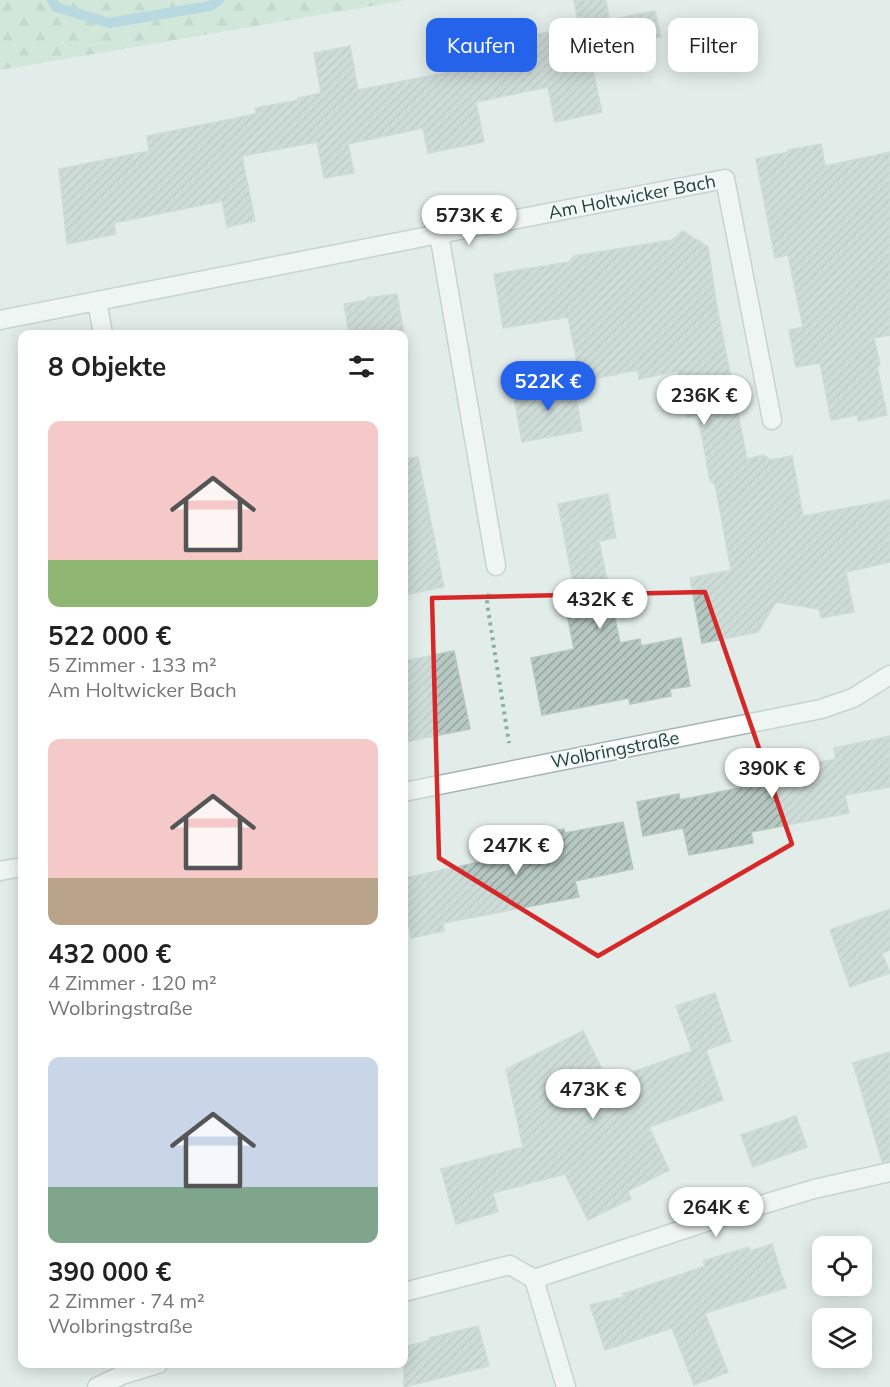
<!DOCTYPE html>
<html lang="de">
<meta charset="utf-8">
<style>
body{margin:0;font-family:Mulish,sans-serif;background:#f2f2f2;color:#222;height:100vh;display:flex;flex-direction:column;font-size:22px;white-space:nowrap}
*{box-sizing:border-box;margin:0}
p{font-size:20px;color:#767676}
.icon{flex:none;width:33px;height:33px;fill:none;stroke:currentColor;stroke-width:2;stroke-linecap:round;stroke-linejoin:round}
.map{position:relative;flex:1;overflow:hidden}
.panel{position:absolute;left:18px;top:330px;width:390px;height:1038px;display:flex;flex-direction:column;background:#fff;border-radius:12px;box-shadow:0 3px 15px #0003}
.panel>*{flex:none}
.hud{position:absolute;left:426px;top:18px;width:374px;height:54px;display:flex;gap:12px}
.fabs{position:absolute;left:812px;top:1236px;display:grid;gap:12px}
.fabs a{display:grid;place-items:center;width:60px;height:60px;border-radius:12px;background:#fff;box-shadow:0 3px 15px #0003;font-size:30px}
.price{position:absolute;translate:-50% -51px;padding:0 14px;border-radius:21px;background:#fff;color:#222;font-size:20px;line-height:39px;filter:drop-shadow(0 2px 3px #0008)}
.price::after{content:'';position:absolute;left:50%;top:36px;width:18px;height:14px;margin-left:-9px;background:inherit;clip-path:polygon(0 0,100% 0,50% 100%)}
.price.current{background:#2563eb;color:#fff}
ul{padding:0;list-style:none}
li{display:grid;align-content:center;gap:12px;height:318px;padding:0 30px}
li span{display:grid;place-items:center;height:186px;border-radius:12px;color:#555}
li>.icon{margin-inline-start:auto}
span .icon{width:108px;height:108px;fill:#fffc;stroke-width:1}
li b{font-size:26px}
h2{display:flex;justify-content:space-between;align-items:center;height:72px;padding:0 30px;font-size:26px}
.pill{padding:0 21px;border-radius:12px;background:#fff;box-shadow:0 3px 15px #0003;font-size:21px;line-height:54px}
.pill.current{background:#2563eb;color:#fff}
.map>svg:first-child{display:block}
.forest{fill:url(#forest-firs)}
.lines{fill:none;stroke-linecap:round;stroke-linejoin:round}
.stream{stroke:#88c1d4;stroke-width:10}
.building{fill:url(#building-hatch);stroke:#b4c7c1;stroke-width:1.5}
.minor-casing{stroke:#a4b5b1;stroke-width:21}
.path{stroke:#82b2a7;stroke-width:4;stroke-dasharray:3 4.5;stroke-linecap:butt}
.minor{stroke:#fff;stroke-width:18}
.marked{fill:none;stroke:#d62828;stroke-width:4.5;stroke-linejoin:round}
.labels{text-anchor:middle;stroke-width:4.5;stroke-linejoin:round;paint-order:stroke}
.street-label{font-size:18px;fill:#213f3a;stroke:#f3f9f7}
</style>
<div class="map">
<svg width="890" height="1387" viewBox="0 0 890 1387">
<defs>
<pattern id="forest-firs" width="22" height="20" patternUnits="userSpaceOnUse" patternTransform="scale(1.5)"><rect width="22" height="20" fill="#badfc8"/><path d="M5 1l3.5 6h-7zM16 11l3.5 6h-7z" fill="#a0c0ad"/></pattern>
<pattern id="building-hatch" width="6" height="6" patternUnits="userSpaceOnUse" patternTransform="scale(1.5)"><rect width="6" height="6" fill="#b7c8c2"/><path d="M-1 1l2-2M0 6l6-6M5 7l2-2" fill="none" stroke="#94a49f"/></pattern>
</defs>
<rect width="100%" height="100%" fill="#e2ede9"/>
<path class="forest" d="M0,0H407L0,70Z"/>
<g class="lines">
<path class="stream" d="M52,0L56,7L109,23L210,6L219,0"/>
</g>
<path class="building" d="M574,0H606L609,20L655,11L661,37L589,52L602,112L555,122L548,87L476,102L484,142L428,153L423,128L348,144L354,173L324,178L317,142L242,156L255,221L227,227L222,201L114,223L116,234L67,244L59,169L149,151L147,136L256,114L255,108L298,100V98L321,93L314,53L350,46L358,90L459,70L456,55L539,39L538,34L579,26Z
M821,144L825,166L890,152V335L874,338L880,364L877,367L887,415L858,421L857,415L831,420L820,363L796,367L789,330L803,327L788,255L775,258L756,159L788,152V150Z
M683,231L708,247L717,307L747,459L763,455L771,460L792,456L803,516L890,500V562L846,572L854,612L821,618L819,609L776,602L758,632L702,643L690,578L731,570L715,484L710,481L698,415L687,417L678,371L639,379L638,370L581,381L568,317L503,328L494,274L569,262L574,256L672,240Z
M397,294L404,334H349L344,304L367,300V298Z
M573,381L582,431L522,442L513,392Z
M418,457L444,587L404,595V459Z
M608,494L616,538L599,541L620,643L640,639L641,646L681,638L690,686L670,689L671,696L630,704L629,698L542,715L531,658L574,649L561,584L573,582L558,504Z
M454,651L470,729L404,742V661Z
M890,736V787L845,795L849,813L751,832L753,843L689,855L683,828L643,836L637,802L679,794L680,800L759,784L757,774L836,759L834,748Z
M623,822L633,869L575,881L579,897L443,923L444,931L411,938L404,900V878L504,857L500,834L535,829L536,834L564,829L565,833Z
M890,909V950L882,953L890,973L850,987L830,930Z
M715,993L731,1041L706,1050L723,1100L649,1127L669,1170L628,1191L631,1199L588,1220L565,1174L493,1193L498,1212L456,1224L441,1169L523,1147L506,1069L583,1031L608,1081L692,1051L676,1006Z
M890,1052V1161L882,1162L853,1063Z
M796,1116L807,1147L753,1167L741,1135Z
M772,1244L786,1288L705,1313L728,1372L694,1385L672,1328L605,1350L590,1305L624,1297L623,1294L705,1266L703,1261L749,1247L750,1251Z
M478,1326L489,1366L404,1387V1347L430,1340L429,1338Z"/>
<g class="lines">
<defs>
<path id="minor" d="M439,234L496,566
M97,301L103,334
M0,320L439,234L725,179L772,420
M404,792L821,709L853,698L890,675
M0,871L22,867
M534,1279L718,1218L814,1189L890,1172
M404,1292L510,1265L534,1279L566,1387
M97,1387L122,1375L158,1364"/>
</defs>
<use href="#minor" class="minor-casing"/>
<path class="path" d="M489,593L487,603L509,743"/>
<use href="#minor" class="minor"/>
</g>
<path d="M0 0H890V1387H0ZM705,592L792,844L598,956L439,858L432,598Z" fill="#e2ede9" fill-opacity=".55" fill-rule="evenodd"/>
<path class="marked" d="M705,592L792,844L598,956L439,858L432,598Z"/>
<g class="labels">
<g class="street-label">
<text transform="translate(632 197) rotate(-11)" y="6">Am Holtwicker Bach</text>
<text transform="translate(615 750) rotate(-11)" y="6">Wolbringstraße</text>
</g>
</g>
</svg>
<div class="fabs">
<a><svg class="icon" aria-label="locate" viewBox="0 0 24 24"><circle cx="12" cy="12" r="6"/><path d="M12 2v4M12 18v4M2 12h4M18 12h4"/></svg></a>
<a><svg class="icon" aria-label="layers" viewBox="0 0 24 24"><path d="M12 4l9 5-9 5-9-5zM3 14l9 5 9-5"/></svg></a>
</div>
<b class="price" style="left:469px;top:246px">573K €</b>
<b class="price current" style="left:548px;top:412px">522K €</b>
<b class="price" style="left:704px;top:426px">236K €</b>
<b class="price" style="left:600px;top:630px">432K €</b>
<b class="price" style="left:772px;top:799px">390K €</b>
<b class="price" style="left:516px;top:876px">247K €</b>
<b class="price" style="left:593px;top:1120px">473K €</b>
<b class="price" style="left:716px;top:1238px">264K €</b>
<div class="hud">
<a class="pill current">Kaufen</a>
<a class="pill">Mieten</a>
<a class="pill">Filter</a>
</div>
<section class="panel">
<h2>8 Objekte<svg class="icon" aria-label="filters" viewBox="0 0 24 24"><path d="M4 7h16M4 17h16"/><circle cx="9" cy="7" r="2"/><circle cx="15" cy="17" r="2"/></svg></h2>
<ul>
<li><span style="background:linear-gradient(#f6c9c9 75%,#8fb573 0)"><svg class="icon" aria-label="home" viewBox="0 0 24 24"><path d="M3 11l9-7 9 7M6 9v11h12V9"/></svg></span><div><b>522 000 €</b><p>5 Zimmer · 133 m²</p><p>Am Holtwicker Bach</p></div></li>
<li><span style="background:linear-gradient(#f6c9c9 75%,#b9a48a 0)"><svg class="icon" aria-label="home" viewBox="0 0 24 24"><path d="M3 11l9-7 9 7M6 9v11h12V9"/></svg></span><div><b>432 000 €</b><p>4 Zimmer · 120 m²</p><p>Wolbringstraße</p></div></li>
<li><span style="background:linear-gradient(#c9d6e8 70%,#7fa58c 0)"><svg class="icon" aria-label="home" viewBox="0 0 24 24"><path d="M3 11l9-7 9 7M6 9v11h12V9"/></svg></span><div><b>390 000 €</b><p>2 Zimmer · 74 m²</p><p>Wolbringstraße</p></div></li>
</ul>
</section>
</div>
